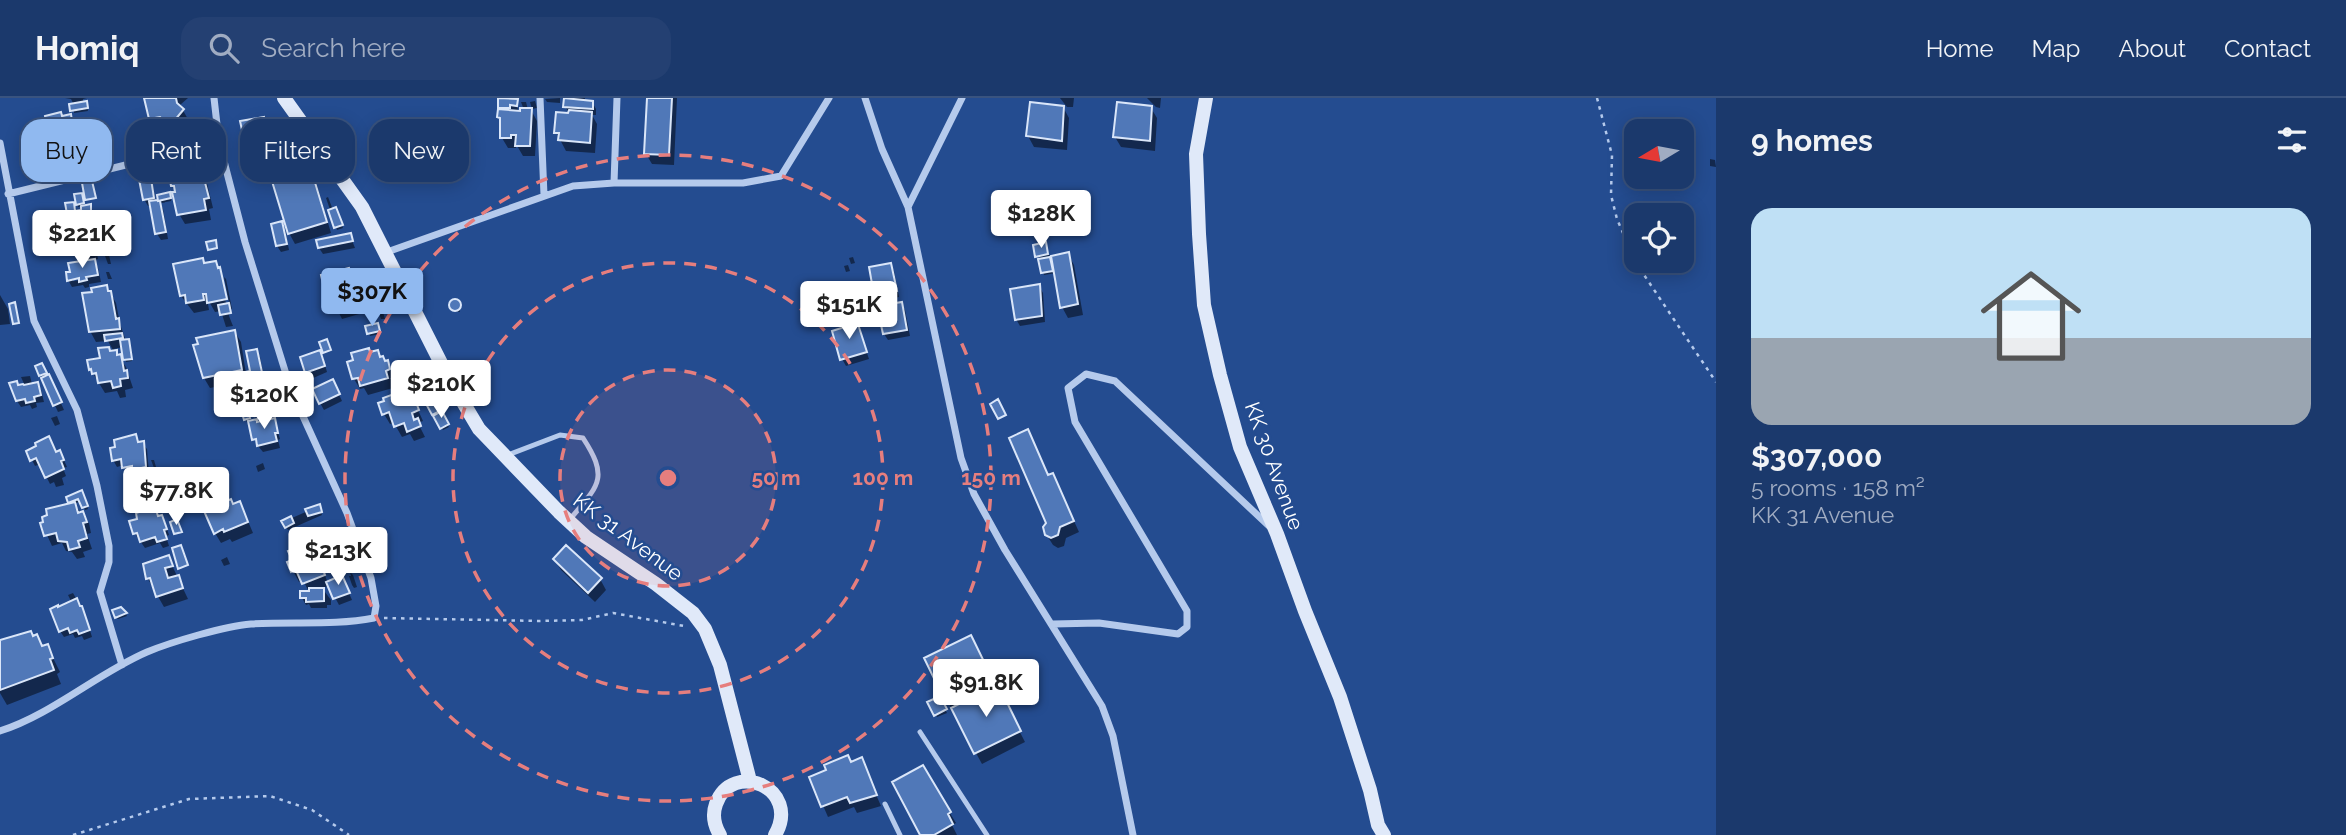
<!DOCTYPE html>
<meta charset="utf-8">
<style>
body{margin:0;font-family:Raleway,sans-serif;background:#244072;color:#f1f3f6;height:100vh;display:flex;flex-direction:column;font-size:26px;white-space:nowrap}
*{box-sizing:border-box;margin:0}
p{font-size:23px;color:#a0acc2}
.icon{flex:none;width:38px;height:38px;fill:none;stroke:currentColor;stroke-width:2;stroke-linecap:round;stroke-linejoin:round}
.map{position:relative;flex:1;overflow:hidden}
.sheet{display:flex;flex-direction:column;background:#1b396c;width:630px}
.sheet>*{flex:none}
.hud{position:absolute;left:21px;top:21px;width:665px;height:63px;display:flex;gap:14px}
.needle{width:46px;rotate:260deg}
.fabs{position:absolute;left:1624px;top:21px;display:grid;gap:14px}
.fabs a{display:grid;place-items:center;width:70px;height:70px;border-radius:14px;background:#1b396c;box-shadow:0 4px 18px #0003,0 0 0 2px #39537f;font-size:35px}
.price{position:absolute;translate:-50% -60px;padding:0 16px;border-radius:7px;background:#fff;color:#222;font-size:23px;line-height:46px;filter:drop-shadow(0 2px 4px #0008)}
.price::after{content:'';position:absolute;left:50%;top:42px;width:21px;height:16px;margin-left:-10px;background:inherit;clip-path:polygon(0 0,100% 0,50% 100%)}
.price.on{background:#90b9f0;color:#111}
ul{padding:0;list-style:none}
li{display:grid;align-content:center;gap:14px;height:371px;padding:0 35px}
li+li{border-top:2px solid #39537f}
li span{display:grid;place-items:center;height:217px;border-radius:21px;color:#555}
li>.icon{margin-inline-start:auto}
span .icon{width:126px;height:126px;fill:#fffc;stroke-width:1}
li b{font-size:30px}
h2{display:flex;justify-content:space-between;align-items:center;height:84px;padding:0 35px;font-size:30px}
.tag{padding:0 24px;border-radius:21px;background:#1b396c;box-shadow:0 4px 18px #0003,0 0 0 2px #39537f;font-size:24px;line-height:63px}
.tag.on{background:#90b9f0;color:#111}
header{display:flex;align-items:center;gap:42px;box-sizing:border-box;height:98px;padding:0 35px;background:#1b396c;border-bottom:2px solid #39537f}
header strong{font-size:33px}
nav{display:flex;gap:38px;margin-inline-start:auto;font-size:24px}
.search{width:490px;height:63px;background:#244072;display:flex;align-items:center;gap:18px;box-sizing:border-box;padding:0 24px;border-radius:21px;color:#a0acc2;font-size:26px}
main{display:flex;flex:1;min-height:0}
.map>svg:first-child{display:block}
.shadow{fill:#0007;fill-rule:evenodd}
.building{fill:#5078b8;stroke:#dae6f9;stroke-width:2}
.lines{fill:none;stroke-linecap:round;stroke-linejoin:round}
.path{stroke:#b5caec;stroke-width:2.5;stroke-dasharray:3.5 5;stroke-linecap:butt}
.lane{stroke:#b5caec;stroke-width:5}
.street{stroke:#b5caec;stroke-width:7}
.secondary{stroke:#e0e9f9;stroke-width:14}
.ring{fill:none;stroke:#e67e7e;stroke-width:3.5;stroke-dasharray:12 9}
.labels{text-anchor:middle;stroke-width:5;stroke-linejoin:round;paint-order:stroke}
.street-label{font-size:21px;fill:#fff;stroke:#244c90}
.centre{fill:#e67e7e;stroke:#244c90;stroke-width:3.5}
.ring-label{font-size:21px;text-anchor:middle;font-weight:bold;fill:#e67e7e;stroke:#244c90;stroke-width:5;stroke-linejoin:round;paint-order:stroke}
</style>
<header>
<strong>Homiq</strong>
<div class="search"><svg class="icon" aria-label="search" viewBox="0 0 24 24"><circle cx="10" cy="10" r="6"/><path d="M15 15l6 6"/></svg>Search here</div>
<nav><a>Home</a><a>Map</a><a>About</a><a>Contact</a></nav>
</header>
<main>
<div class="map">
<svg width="1716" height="737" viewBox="0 0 1716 737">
<rect width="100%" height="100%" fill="#244c90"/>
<path class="shadow" d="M65,0H87L83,1V5H86L88,13L74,15V7L71,1Z
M147,0H188L180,7L189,23L177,37L167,29L157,31L151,20Z
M560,0V5L547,4L545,1Z
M567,0H585V4H592L596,11V17H592L597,26L595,55L566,53L556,34L570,17L565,8L568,2Z
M649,0H677L674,67L652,66L646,56Z
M1060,0H1074L1073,9H1067Z
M1147,0H1161L1160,10L1156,9Z
M517,3L518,13L524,12L521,4H526L528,12H531L537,23L535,58H523L516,46V50H508L502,40V24L499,19L501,13L499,9Z
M535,3L537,10L532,11L530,4Z
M1063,9L1069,20L1067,52L1034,49L1028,38Z
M1151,10L1157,20L1155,53L1121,49L1115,39Z
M70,18L83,50L86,64L63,68L57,55L52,56L53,62H49L47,55L49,54L44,46L63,19Z
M263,21L266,25L271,24L277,35L280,49L275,50L277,66L256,69L250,59L242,25Z
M204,24L207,29H204L206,40L187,43L183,36Z
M1710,61L1715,62L1716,69L1710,68Z
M155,66L157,75L153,76L150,67Z
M199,67L205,77L213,110L209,111L211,122L185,126L179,116L177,95L172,88Z
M309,70L315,81L331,135L295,146L289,135Z
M149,76L152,82L156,105H162L160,102L171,99V103L160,105L163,111L168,141L161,142L157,136L152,107L148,108L144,101Z
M81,96L84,109L90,108L96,118L100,145L106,144L109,154L104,155L102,148L96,149L98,161L94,162L98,170L101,184L89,186V189L85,190L83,187L72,189L68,182L85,164L75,148L72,149L61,129L73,106L78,115L83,113L82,108L78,109L76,97ZM87,177L88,181L73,183V180Z
M328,99L333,112L337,114L343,130L337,132L336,129L326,100Z
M281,125L285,132L289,152L281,154L277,148Z
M350,137L355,150L323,156L319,150L318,144Z
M1045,146L1054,169L1068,156L1074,167L1083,217L1068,220L1062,209L1056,175L1044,177L1043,174L1040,160L1037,158Z
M109,157L111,166H108L105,158Z
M853,159L855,165L851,166L849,160Z
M203,162L205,167L215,164L221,174L219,172L227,210L230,209L224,179L226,181L232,211L230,212L229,218L233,228L226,229L221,213L215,214L207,200L209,212L194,215L181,198L175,168Z
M848,167L850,173L846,174L844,168Z
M890,167L894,173L899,199L880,203L876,197L871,171Z
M348,172L362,197L366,214L342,221L338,213L335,214L329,204Z
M106,174H109L112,181H108Z
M1039,188L1043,195L1045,224L1020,228L1016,221Z
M107,189L116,205L120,226L126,243L129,246L132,263L126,264L123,249L114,251L126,269L133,290L125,292L126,299L120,300L117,293L105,295L94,277L105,275L92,274L90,271L111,255L114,254L108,243L96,244L90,233Z
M0,197L8,211L10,226L0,227Z
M453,204H459L460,214L454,213Z
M901,206L905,212L910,238L888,242L884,236Z
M383,214L385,221H381L379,215Z
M857,225L869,261L846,268L842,261Z
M367,230H379L380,236L370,238Z
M235,234L241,244L246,276L252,274L256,253L260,259L265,286L248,289L245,283L210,290L204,280Z
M377,254L387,264L395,282L404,283L407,292L404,293L409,302L413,301L423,323L418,325L425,339L414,343L410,336L402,339L394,325L390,326L384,316L400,296L394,282L391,283L393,290L368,297L364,290L360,291L354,281L350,265Z
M323,260L327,274L311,281L307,274Z
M41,267L52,285L64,312L58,314L37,269Z
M30,278L32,286H37L41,292L44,304L36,305L37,309L32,311L30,307L21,309L17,303L19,288H25L21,279Z
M425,286L449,329L443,332L419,290Z
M336,290L342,303L324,312L320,305Z
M269,305L272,316L258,320L257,317Z
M248,311L251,325L257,326L274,322L280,341L278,342L280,350L263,354L258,348L250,323L247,324L245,321Z
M57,318L60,326L55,328L51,320Z
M135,338L147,351L149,376H128L124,367L117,369L113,362Z
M28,354L56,356L63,360L67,369L63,370L66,378L62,380L64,387L56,389L54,384L50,386L40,366L35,368Z
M151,362H154L156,369L154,370Z
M263,365L265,371L258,374L256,368Z
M1053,377L1079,434L1066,440L1064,448L1058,450L1053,447L1046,436L1049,379Z
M83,397L88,411L85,412L81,403L74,406L89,425L91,435L87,436L92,451L83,454L85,459L77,461L72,454L66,453L62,445L52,448L42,426L71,406L68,400Z
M233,408L245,416L253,435L232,444L230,441L221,445L215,435Z
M319,408L322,417L288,432L283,424Z
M154,411L159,420L162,419L165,425L169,437L166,438L169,448L163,450L160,445L145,450L135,436L131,425Z
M321,456L326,466L336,462L340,473L333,476L329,467L322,470L328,485L345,486L352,502L339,507L329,488L322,490L331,502V507H327V510H311L309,506L306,507L302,500L309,494L303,482L299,484L289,465Z
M168,459L188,501L164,509L148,481L145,467Z
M227,459L230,466L224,468L221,462Z
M555,462L600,481L606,492L595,504L561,472Z
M350,474L353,477L357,489L354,490L352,487L349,478H351Z
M73,495L85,516L92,539L84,542L82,538L75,540L73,536L64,539L60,533L72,505L68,497Z
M125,514L127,518L118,521L116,519Z
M0,545L43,550L47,548L60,574L57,576L61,586L7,607L0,595Z
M976,549L1025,644L982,666L947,602Z
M939,600L947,615L937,619L929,605Z
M861,662L881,708L857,715L854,709L828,719L811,680Z
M922,669L956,725L952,727L957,737H922Z"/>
<path class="building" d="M144,0H176L177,5L184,11L170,28L160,19L149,21Z
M498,0L518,1L517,8L510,7V10H498Z
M564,0L593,3V11L563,9Z
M647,0H672L669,57L644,56Z
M87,3L88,10L70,13L69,6Z
M1030,4L1064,8L1062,43L1026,38Z
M1117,4L1152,8L1150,43L1113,39Z
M520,10H532L530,48H515L516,37H511V40H500V20L497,19L498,11L520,13Z
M569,12L592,14L590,45L558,42L559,35H554L556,14L568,15Z
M61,14L62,18L71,16L74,38L78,37L81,54L55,58L53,45L42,47L41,36L48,35L45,18Z
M264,19L265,24L272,23L275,39L270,40L272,55L248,59L240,23Z
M205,23L206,33L181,37L180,30L188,29V25Z
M200,65L209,100L204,101L206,112L177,117L172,94H175L174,88H171L168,70Z
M310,68L327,124L288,136L271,80Z
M150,74L154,100L143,102L138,76Z
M92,83L96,100L85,102L82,85Z
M170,94L171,100L158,103L157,97Z
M82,95L84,105L76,107L74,96Z
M157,102L160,103L166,134L155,136L149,103Z
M74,104L75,113L81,112V108L91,106V121L96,138L91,139L93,151L77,154L76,144L72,145L70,138L64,139L62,129L59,130L57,118L67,116L65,105Z
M336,109L343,127L334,130L328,112Z
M282,123L287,146L276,148L271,126Z
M351,135L353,143L318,150L316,142Z
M216,142L217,150L208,152L206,144Z
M1046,144L1048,156L1035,159L1033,147Z
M1069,154L1078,206L1060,210L1051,158Z
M1050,159L1053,173L1041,175L1038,161Z
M203,160L204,165L216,163L218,170L220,169L227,201L207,205L206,196H203L204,202L186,205L185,197L180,198L173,166Z
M95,161L98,177L86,179L87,182L79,184V180L67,183L66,174H70L68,165Z
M891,165L897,193L874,197L869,169Z
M349,170L353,186L357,184L361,204L335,211L333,203L327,204L321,177Z
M1040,186L1042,218L1015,222L1010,191Z
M107,187L108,193H111L116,221L119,220L120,231L89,234L82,195L92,194L91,190Z
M449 207a6 6 0 1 1 12 0a6 6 0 1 1-12 0Z
M15,204L19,225L13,226L9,206Z
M902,204L907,232L883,236L877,208Z
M229,205L231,215L220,217L218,207Z
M857,223L867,254L840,262L832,233L848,228L847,226Z
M378,225L380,233L367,236L365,228Z
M235,232L242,272L203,280L193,247L198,246L196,240Z
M122,235L123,240L105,243L104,237Z
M129,241L132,261L123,262L120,242Z
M327,241L331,252L323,255L319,244Z
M109,249L110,253L117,252V257L121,256L124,273L127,272L128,280L120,281L121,288L113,290L111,283L98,285L96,275L92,276L91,271L89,272L87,262L100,260L98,250Z
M369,250L370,254L378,252L380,259L383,258L385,263L388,262L390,271L386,273L388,280L360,288L358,280L352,281L347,264L353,262L351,255Z
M257,251L263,279L243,283L241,275L250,273L246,253Z
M320,252L325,268L305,275L300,259Z
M42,265L47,275L39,278L35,268Z
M49,276L62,304L53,308L41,280Z
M403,278L407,289L396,292L392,281Z
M333,281L340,296L319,306L312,291Z
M17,283L18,287L23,286L24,287L38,284L41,297L34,299L35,303L26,305L25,301L16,303L9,285Z
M426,284L441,312L432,317L417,289Z
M405,292L408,301L414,299L419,312L412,315L414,322L418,320L421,328L407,334L404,325L394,329L389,314L382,317L378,305L384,303L383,300Z
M269,300L272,313L255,318L253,311L257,310L256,304Z
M998,301L1006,317L998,321L990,306Z
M247,307L250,320L244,322L240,308Z
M442,313L449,326L440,331L433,318Z
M275,320L278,335H275L277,343L257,348L256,341L252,342L248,323L257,321V324Z
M1028,331L1048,377L1053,375L1074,423L1060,429L1058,437L1051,440L1045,437L1043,429L1046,425L1009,340Z
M136,336L138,344L144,343L146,369L132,372V368L122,370L121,361L112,363L110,350L115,349L114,342Z
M49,338L56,354L60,352L64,362L61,363L64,371L45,380L36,360L30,363L26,353L36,348L35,345Z
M82,392L88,408L82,410L78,401L68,405L66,399Z
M231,401L233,406L240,403L248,424L224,434L223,431L214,436L204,413Z
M75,404L78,415L83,413L87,424L83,425L87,440L78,443L80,449L69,452L67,444L58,443L56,435L44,438L40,425L43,424L42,419L47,417L46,411Z
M320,406L322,414L308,418L305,411Z
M155,409L158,418L162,417L167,431L164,432L167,441L157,444L155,439L140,444L137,435L133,436L129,423L137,421L136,415Z
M291,418L294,425L285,430L281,423Z
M177,421L182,434L174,436L170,424Z
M315,443L322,457L318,459L325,477L302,486L296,472L291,474L287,464L292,462L288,453Z
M181,447L188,467L178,471L172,450Z
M566,447L602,480L588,495L553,461Z
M169,457L173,468L165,470L168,480L179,477L183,490L156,499L150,480L146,481L143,466Z
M337,460L340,470L330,474L326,465Z
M342,477L350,495L333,501L326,484Z
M309,490H324V503L306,504V500H300V493H309Z
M77,500L80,508H82L90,532L79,536L77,532L70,535L68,530L59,534L50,511L58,507V509Z
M121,509L127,515L115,520L112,512Z
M31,533L33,538L37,536L42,548L48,546L53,560L50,561L54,572L0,592V542Z
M971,537L992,580L945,603L924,560Z
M998,586L1021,633L974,656L951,610Z
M940,598L947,611L934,618L927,604Z
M848,657L851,664L862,659L877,697L850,705L847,699L821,709L809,679L826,672L824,667Z
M923,667L951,714L948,716L953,726L934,737H920L892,684Z"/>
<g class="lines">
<path class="path" d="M1597,0L1612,57L1611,97L1617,121L1636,165L1716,284
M384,520L540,523L582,522L613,515L684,528
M73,737L189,701L270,698L312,712L349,737"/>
<path class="lane" d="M508,357L560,337L583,340C609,380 599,387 571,420
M920,634L987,737
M885,706L900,737"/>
<path class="street" d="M540,0L544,97
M865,0L882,51L908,109L961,360L974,396L1005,452L1102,608L1113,638L1133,737
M0,45L34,223L77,312L97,388L109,448V464L100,494L122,567
M614,85H743L781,78L829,0
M8,96L219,44
M908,109L962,0
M387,154L573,88L614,85L617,0
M1053,526L1099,525L1178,536L1187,529V513L1075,324L1068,290L1086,276L1115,283L1269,428
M0,633C51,617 98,575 147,554C171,544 225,528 251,526C293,523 333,528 374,520L376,508L371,480L347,415L291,292L245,144L219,44L214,0"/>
<path class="secondary" d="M284,0L362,109L448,279L479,331L559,414L586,439L656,486L693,515L705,531L720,567L750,683
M1206,0L1196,56L1199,136L1204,207L1220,277L1240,349L1277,436L1305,513L1340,599L1370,692L1378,727L1384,737
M720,737C714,727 712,717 716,706C732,661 802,690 775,737"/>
</g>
<circle cx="668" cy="380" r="108" fill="#e67e7e" fill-opacity=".12"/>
<g class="ring">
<circle cx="668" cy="380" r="108"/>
<circle cx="668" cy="380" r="215"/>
<circle cx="668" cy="380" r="323"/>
</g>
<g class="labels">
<g class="street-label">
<text transform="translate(1274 368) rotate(70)" y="7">KK 30 Avenue</text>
<text transform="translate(628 439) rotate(37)" y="7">KK 31 Avenue</text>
</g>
</g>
<circle cx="668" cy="380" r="10" class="centre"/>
<g class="ring-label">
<text x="776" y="387">50 m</text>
<text x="883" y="387">100 m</text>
<text x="991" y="387">150 m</text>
</g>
</svg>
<div class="fabs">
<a><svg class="needle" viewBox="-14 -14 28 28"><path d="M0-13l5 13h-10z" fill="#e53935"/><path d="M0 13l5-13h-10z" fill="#a0acc2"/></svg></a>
<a><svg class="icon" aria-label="locate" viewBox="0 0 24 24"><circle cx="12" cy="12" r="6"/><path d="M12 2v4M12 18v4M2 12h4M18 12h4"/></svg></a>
</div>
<b class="price" style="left:1041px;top:152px">$128K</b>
<b class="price" style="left:82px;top:172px">$221K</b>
<b class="price on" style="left:372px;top:230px">$307K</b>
<b class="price" style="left:849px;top:243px">$151K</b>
<b class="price" style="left:441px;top:322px">$210K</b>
<b class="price" style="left:264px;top:333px">$120K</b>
<b class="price" style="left:176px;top:429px">$77.8K</b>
<b class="price" style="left:338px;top:489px">$213K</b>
<b class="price" style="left:986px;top:621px">$91.8K</b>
<div class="hud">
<a class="tag on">Buy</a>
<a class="tag">Rent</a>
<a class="tag">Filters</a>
<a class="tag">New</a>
</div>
</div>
<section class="sheet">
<h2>9 homes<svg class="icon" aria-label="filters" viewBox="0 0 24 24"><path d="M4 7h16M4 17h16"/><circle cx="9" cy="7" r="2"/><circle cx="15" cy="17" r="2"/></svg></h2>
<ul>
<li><span style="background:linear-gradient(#bfe0f5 60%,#9aa5b1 0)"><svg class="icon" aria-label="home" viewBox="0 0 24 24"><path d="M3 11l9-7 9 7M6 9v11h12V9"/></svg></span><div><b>$307,000</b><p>5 rooms · 158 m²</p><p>KK 31 Avenue</p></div></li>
</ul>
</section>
</main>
